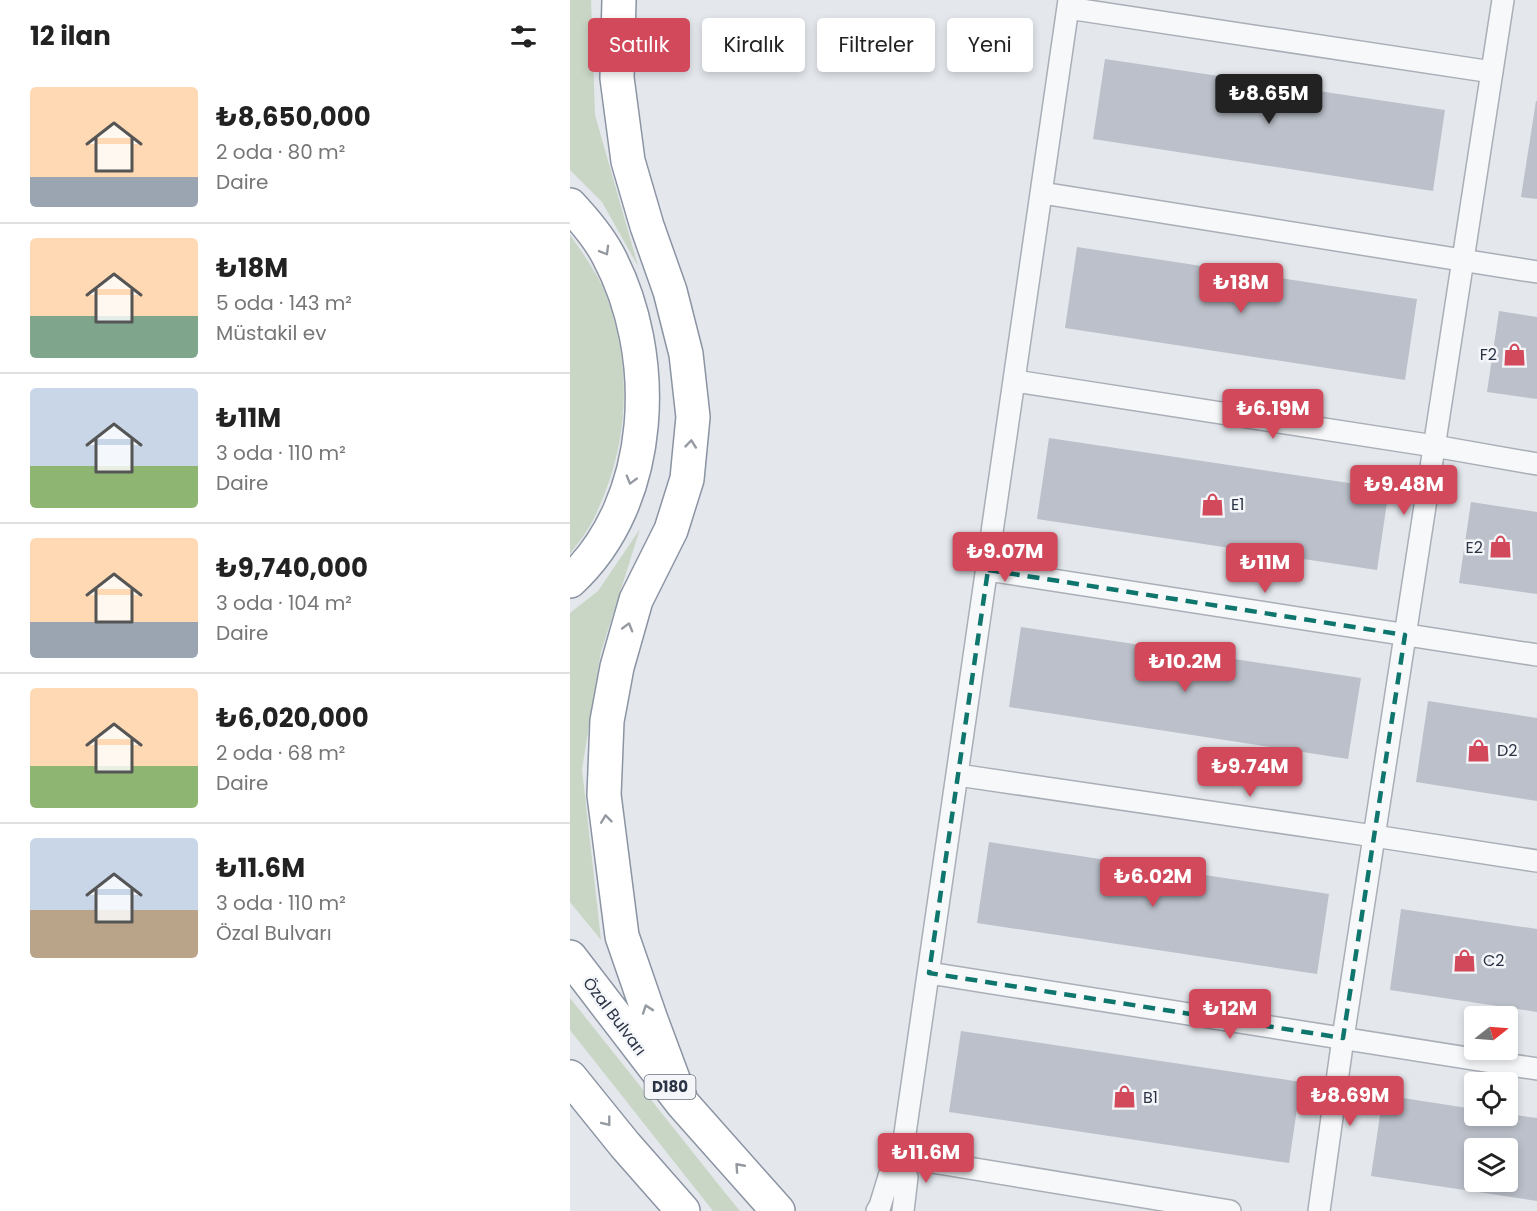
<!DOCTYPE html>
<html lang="tr">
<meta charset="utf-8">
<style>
body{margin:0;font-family:Poppins,sans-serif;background:#f2f2f2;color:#222;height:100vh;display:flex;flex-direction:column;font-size:22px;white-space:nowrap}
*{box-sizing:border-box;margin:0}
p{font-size:20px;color:#767676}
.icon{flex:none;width:33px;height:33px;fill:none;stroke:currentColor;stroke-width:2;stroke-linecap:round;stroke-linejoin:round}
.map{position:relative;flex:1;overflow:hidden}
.side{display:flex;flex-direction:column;background:#fff;width:570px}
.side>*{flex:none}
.top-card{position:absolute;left:18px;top:18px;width:570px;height:54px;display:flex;gap:12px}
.needle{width:39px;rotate:73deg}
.fabs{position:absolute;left:894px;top:1006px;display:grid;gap:12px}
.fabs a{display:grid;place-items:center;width:54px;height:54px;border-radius:6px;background:#fff;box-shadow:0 3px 9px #0003;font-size:30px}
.price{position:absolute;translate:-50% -51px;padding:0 14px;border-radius:6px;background:#d1495b;color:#fff;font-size:20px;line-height:39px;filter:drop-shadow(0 2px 3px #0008)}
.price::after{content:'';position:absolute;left:50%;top:36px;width:18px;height:14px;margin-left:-9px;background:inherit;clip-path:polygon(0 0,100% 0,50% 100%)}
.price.current{background:#222;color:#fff}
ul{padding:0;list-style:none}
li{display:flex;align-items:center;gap:18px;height:150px;padding:0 30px}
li+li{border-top:2px solid #e0e0e0}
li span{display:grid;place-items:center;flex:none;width:168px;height:120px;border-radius:6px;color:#555}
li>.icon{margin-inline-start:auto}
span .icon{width:72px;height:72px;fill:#fffc;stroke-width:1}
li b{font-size:26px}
h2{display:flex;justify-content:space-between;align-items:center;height:72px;padding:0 30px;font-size:26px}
.pill{padding:0 21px;border-radius:6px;background:#fff;box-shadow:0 3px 9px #0003;font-size:21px;line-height:54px}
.pill.current{background:#d1495b;color:#fff}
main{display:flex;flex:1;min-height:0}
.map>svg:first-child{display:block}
.green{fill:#c9d6c5}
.building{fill:#bbc0ca;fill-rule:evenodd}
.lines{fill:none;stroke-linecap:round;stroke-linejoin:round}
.street-casing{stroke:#a9aeb7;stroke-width:24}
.highway-casing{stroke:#8b94a3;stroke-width:36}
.street{stroke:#f7f8fa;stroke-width:21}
.highway{stroke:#fff;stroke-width:33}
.oneway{stroke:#959aa2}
.marked{fill:none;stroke:#0f766e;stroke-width:4.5;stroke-dasharray:12 8;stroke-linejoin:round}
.labels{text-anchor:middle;stroke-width:5;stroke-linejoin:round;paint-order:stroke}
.shield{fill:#f4f6f9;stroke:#676e7b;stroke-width:1.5}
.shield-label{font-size:15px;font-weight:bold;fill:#2b3445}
.poi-label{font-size:16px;fill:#2b3445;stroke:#f4f6f9;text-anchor:start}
.street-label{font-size:16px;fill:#2b3445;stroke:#f4f6f9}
</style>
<main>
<section class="side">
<h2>12 ilan<svg class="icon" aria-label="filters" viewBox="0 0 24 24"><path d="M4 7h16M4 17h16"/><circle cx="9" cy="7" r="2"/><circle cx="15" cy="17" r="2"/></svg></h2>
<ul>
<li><span style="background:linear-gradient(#ffd9b3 75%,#9aa5b1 0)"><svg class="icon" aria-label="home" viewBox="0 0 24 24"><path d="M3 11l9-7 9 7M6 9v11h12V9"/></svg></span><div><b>₺8,650,000</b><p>2 oda · 80 m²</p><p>Daire</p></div></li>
<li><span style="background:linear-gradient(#ffd9b3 65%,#7fa58c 0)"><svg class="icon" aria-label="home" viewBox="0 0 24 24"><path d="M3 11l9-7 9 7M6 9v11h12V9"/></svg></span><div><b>₺18M</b><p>5 oda · 143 m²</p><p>Müstakil ev</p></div></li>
<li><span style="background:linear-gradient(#c9d6e8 65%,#8fb573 0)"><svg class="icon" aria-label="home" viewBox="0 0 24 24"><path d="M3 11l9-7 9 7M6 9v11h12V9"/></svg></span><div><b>₺11M</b><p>3 oda · 110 m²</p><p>Daire</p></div></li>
<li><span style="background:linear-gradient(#ffd9b3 70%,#9aa5b1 0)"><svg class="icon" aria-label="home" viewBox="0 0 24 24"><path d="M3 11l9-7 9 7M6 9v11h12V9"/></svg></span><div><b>₺9,740,000</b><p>3 oda · 104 m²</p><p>Daire</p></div></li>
<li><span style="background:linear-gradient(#ffd9b3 65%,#8fb573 0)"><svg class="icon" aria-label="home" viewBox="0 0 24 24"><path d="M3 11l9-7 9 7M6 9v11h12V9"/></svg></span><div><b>₺6,020,000</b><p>2 oda · 68 m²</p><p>Daire</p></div></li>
<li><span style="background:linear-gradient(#c9d6e8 60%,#b9a48a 0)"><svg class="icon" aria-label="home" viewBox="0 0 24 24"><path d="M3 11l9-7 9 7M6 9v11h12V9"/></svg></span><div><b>₺11.6M</b><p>3 oda · 110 m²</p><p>Özal Bulvarı</p></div></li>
</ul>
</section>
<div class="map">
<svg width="967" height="1211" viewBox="0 0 967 1211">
<rect width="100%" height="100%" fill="#e4e7ec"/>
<path class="green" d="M0,0H21L25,115L68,266L32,202L0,170Z
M0,235C14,255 29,275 37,298C64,372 58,450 23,520C17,532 8,543 0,554Z
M70,529L31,652L12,769L31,940L0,902V613L28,591Z
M0,998L156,1194L170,1211H143L0,1030Z"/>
<path class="building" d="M535,59L875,110L863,191L523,139Z
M966,101H967V199L951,197Z
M507,247L847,299L835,380L495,328Z
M929,311L967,317V399L917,392Z
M479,438L819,489L807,570L467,519Z
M901,502L967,512V594L889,583Z
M451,627L791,678L778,759L439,707Z
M858,701L967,718V801L846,782Z
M419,842L759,894L747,974L407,923Z
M831,909L967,929V1012L820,990Z
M391,1031L731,1082L719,1163L379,1112Z
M813,1095L904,1109V1116H938V1114L967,1118V1201L801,1176ZM904,1149H938V1182H904Z"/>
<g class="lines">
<defs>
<path id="street" d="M498,8L922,72
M472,193L967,272
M445,381L864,446L967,464
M418,570L967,655
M388,775L804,836L967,861
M359,973L967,1069
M332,1157L660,1211
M307,1211L310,1206L321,1170L331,1161
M333,1211L337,1177L331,1161L499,0
M749,1211L773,1038L933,0"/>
<path id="highway" d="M49,0L47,78L58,161L77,226L100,291L116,354L123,417L117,479L101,530L66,600L47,667L37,721L34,795L52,936L80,1017L112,1103
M0,205C14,220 28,236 38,255C91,354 86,502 0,581
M0,957L112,1103L208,1211
M0,1077L55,1145L113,1211"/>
</defs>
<use href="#street" class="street-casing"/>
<use href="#highway" class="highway-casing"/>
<use href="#street" class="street"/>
<use href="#highway" class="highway"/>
</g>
<defs><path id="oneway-chevron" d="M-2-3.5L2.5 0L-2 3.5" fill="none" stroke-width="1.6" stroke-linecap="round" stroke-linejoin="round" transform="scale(1.5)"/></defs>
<g class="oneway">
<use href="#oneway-chevron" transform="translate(35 251) rotate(60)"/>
<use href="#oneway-chevron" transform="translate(121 444) rotate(-84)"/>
<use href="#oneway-chevron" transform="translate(61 480) rotate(106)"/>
<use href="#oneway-chevron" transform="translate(58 627) rotate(-74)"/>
<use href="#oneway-chevron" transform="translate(36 819) rotate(-97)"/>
<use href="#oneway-chevron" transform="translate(77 1009) rotate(-109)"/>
<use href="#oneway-chevron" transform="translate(37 1122) rotate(52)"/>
<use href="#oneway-chevron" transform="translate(169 1167) rotate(-132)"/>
</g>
<path class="marked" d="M418,570L835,635L773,1038L359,973Z"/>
<defs>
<symbol id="shop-bare" viewBox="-9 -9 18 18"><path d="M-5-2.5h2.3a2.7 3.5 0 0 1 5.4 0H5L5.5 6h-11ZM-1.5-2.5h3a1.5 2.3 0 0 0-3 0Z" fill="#d1495b" stroke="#f4f6f9" stroke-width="2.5" paint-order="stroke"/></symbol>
</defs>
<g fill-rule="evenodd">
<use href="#shop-bare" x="928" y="338" width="33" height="33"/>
<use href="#shop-bare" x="626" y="488" width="33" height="33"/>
<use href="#shop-bare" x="914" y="530" width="33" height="33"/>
<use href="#shop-bare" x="892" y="734" width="33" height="33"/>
<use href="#shop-bare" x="878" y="944" width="33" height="33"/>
<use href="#shop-bare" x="538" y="1080" width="33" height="33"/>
</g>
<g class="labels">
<rect class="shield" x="74.5" y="1075" width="51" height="24" rx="4.5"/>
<g class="shield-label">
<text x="100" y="1092">D180</text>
</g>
<g class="poi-label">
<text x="927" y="360" text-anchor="end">F2</text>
<text x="661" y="510">E1</text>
<text x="913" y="553" text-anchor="end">E2</text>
<text x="927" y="756">D2</text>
<text x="913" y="966">C2</text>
<text x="573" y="1103">B1</text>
</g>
<g class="street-label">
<text transform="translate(45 1016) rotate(53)" y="6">Özal Bulvarı</text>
</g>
</g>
</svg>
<div class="fabs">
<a><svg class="needle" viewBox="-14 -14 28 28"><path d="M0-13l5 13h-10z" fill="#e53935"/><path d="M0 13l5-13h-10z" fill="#767676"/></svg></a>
<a><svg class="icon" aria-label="locate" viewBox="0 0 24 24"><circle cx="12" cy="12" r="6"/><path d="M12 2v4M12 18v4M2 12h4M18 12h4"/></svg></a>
<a><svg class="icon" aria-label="layers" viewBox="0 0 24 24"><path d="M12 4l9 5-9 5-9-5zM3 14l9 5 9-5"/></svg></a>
</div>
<b class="price current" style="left:699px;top:125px">₺8.65M</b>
<b class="price" style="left:671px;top:314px">₺18M</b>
<b class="price" style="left:703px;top:440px">₺6.19M</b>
<b class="price" style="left:834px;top:516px">₺9.48M</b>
<b class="price" style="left:435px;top:583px">₺9.07M</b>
<b class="price" style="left:695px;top:594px">₺11M</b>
<b class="price" style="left:615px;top:693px">₺10.2M</b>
<b class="price" style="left:680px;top:798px">₺9.74M</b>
<b class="price" style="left:583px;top:908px">₺6.02M</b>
<b class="price" style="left:660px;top:1040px">₺12M</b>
<b class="price" style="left:780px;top:1127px">₺8.69M</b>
<b class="price" style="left:356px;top:1184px">₺11.6M</b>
<div class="top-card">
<a class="pill current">Satılık</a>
<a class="pill">Kiralık</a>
<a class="pill">Filtreler</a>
<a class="pill">Yeni</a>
</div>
</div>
</main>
